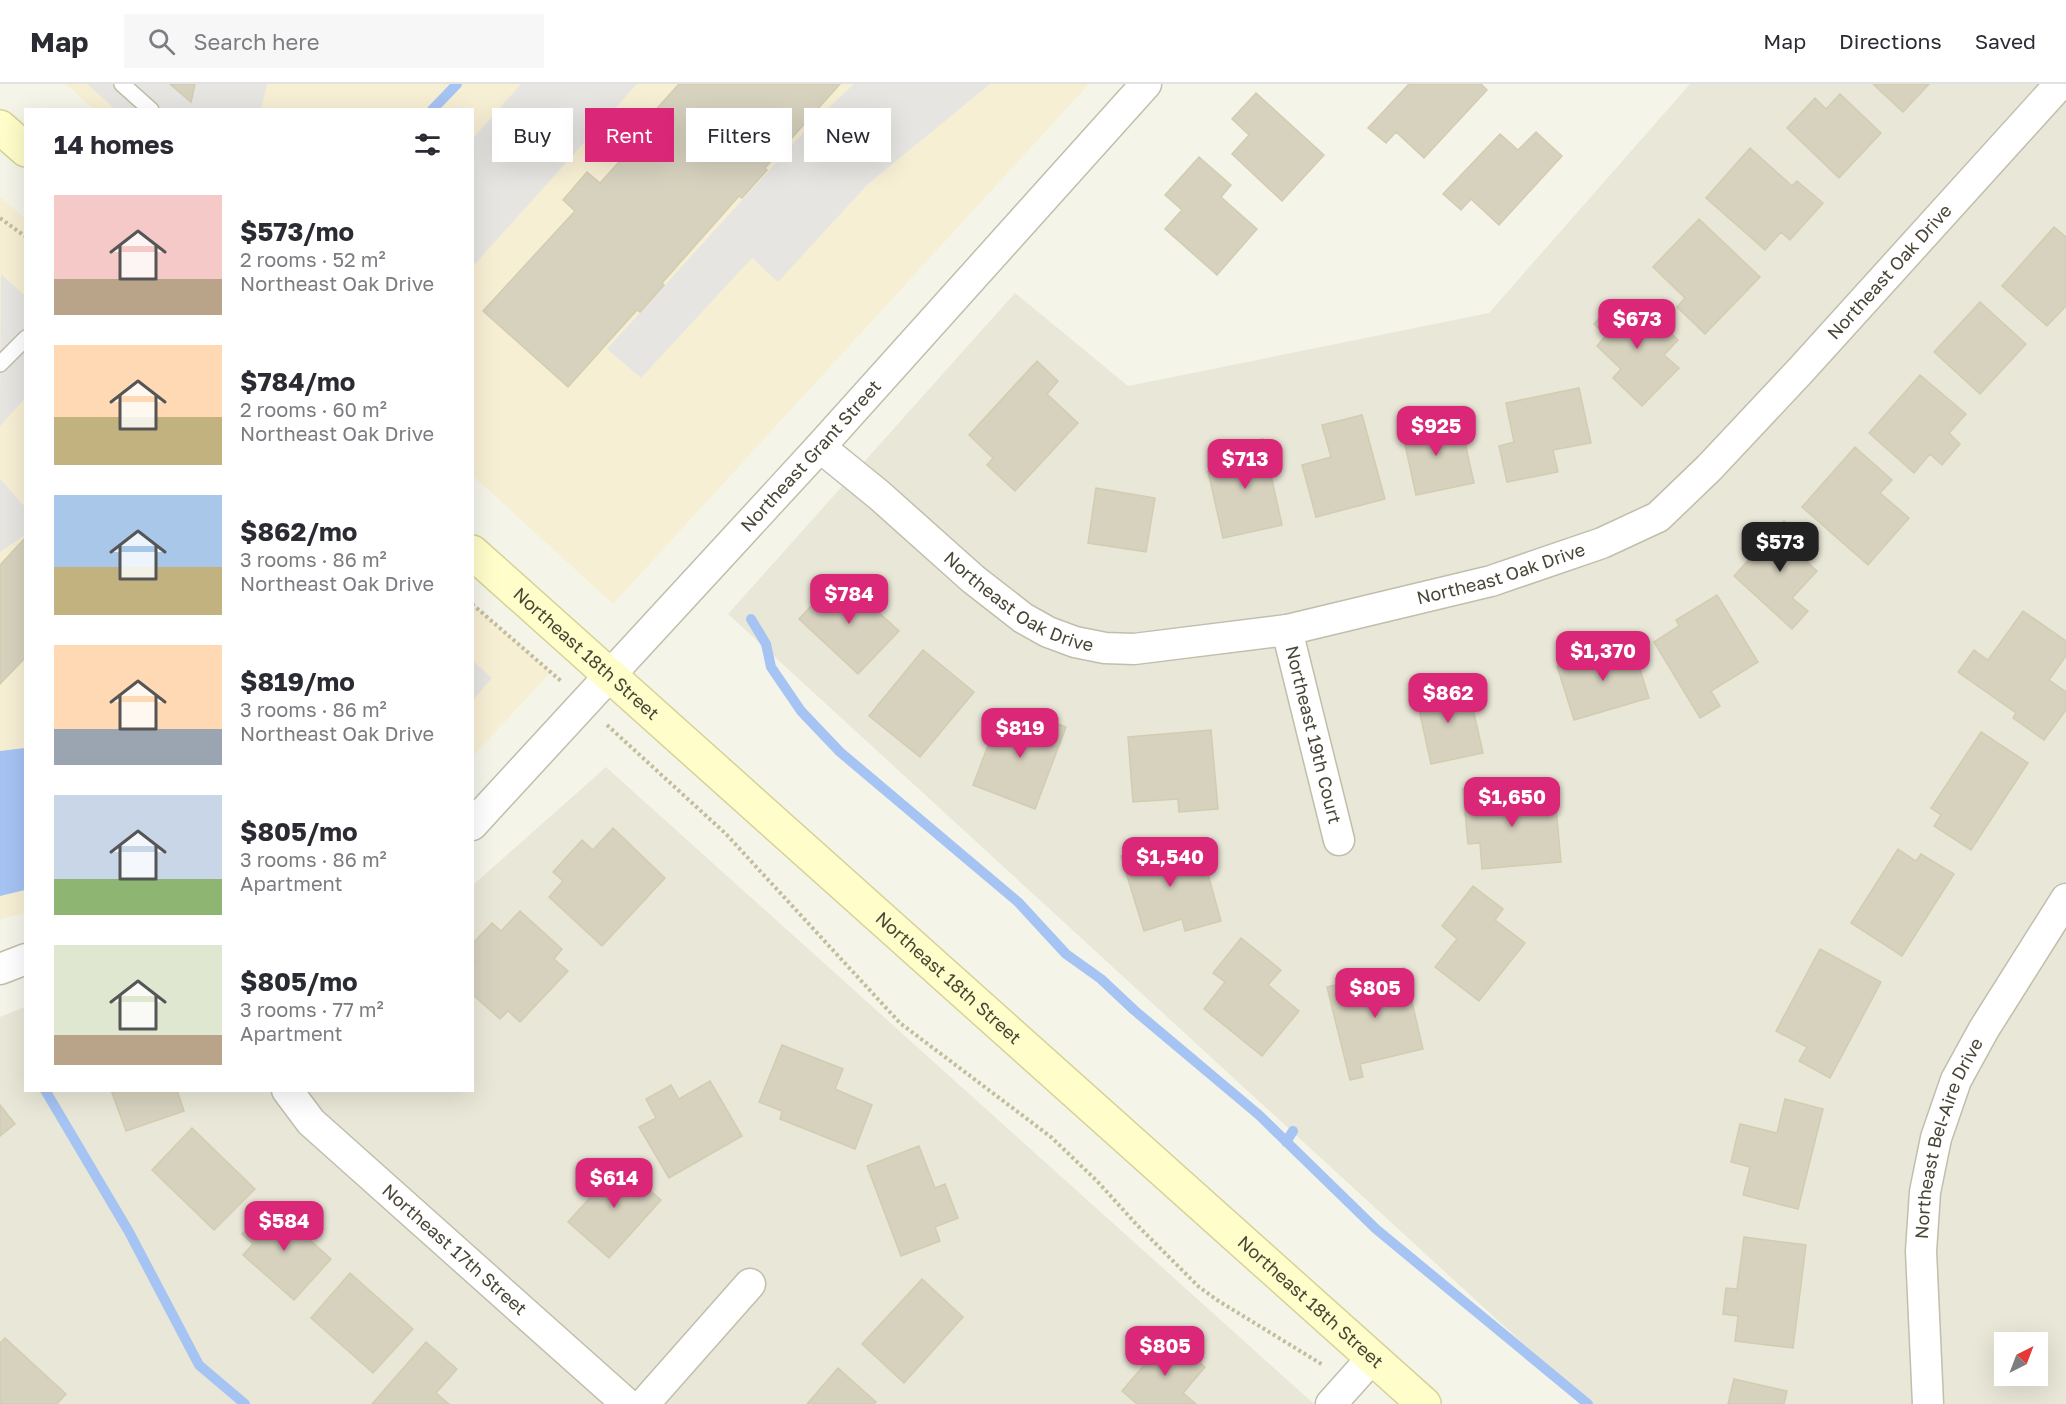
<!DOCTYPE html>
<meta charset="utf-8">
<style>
body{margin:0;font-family:"Golos Text",sans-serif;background:#f7f7f7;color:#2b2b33;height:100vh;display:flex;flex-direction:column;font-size:22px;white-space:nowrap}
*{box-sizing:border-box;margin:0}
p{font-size:20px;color:#7c7c81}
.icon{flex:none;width:33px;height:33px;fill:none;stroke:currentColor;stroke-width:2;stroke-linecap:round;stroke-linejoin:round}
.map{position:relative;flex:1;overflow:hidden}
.drawer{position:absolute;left:24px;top:24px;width:450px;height:984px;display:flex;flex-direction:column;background:#fff;border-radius:0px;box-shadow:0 6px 24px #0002}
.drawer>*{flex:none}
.top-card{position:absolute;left:492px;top:24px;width:570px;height:54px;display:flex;gap:12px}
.needle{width:39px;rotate:42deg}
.fabs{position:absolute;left:1994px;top:1248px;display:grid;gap:12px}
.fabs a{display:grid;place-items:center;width:54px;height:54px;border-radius:0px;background:#fff;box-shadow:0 6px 24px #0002;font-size:30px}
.price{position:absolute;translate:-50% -51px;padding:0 14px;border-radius:12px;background:#db2777;color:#fff;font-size:20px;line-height:39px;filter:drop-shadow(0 2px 3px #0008)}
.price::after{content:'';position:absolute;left:50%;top:36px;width:18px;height:14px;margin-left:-9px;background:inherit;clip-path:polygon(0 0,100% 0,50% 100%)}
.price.on{background:#222;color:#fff}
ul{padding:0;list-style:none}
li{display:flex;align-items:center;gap:18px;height:150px;padding:0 30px}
li span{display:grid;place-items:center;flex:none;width:168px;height:120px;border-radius:0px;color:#555}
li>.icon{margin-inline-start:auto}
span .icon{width:72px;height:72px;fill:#fffc;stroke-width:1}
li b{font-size:26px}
h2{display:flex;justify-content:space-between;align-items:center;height:72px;padding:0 30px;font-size:26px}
.tag{padding:0 21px;border-radius:0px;background:#fff;box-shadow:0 6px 24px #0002;font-size:21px;line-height:54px}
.tag.on{background:#db2777;color:#fff}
header{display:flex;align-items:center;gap:36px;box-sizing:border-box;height:84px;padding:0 30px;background:#fff;border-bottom:2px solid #e1e1e2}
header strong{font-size:28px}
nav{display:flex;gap:33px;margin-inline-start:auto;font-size:21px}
.search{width:420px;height:54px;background:#f7f7f7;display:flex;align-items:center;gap:15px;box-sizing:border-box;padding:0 21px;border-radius:0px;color:#7c7c81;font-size:22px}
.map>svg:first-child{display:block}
.residential{fill:#e9e7d7;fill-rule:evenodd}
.commercial{fill:#f7efd4}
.parking{fill:#e6e5e1}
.water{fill:#a5c3f3}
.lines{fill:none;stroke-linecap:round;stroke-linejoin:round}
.stream{stroke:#a5c3f3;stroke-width:10}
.building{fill:#d7d2be;stroke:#d2ccb1;stroke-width:1.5}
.service-casing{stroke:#c1beab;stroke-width:18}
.minor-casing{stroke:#c1beab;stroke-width:33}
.secondary-casing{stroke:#d6d298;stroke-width:36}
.path{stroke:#c3bd9c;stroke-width:4;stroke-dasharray:3 3;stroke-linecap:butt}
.service{stroke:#fff;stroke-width:15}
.minor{stroke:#fff;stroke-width:30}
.secondary{stroke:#fffdc9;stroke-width:33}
.labels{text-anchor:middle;stroke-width:5;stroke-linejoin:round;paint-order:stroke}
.street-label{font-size:18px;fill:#494637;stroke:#fff}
</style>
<header>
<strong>Map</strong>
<div class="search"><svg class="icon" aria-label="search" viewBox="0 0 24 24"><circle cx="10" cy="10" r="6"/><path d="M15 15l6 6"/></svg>Search here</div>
<nav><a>Map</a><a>Directions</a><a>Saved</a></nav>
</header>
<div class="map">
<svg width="2066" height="1320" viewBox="0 0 2066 1320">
<rect width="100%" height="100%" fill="#f5f4e9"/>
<path class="residential" d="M1690,0H2066V1320H1589L728,530L1015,209L1128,302L1489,229ZM2004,1258H2037V1292H2004Z
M606,683L1314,1320H0V933L25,923L26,1006H472L473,801Z"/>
<path class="commercial" d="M66,0H1089L613,520L473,392L472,26L93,25Z
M0,113L26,135V829L0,835Z
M473,520L551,588L473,672Z"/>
<path class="parking" d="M87,0H170L190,18L195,0H267L261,26L115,25Z
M521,0H637L473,182V54Z
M854,0H990L868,100L778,198L752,174L641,294L607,265L813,38Z
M1,190L25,212L26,313L0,342Z
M0,395L26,424L25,451L0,468Z
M473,577L492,594L473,616Z"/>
<path class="water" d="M25,664V806L0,812V667Z"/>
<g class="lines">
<path class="stream" d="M432,26L457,0
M751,535L766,560L771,583L801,627L840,668L1018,818L1066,870L1101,895L1134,926L1259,1031L1376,1145L1588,1320
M45,1006L129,1148L199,1281L245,1320
M1286,1058L1293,1047"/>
</g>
<path class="building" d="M170,0H195L191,18Z
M679,0H840L765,84L767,86L742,114L739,112L662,199L664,201L640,228L637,226L568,303L483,227L575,127L563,116L587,88L600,99L656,37L651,31Z
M1409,0H1481L1487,6L1424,74L1396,48L1386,59L1368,44Z
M1873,0H1929L1903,28Z
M1256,9L1324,71L1282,117L1232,70L1249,51L1232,35Z
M1840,10L1881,49L1839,94L1787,44L1815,14L1826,25Z
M1536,48L1562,72L1499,141L1471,115L1461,126L1443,110L1500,50L1518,66Z
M1750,64L1792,102L1797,97L1823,119L1790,156L1781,148L1765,166L1706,114Z
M1199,73L1231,101L1221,113L1257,145L1217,191L1165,145L1182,126L1165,111Z
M1699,135L1760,193L1705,250L1677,223L1685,214L1653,183Z
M2054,143L2066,153V222L2047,242L2002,202Z
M1637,217L1678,256L1664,271L1679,284L1642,322L1613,294L1621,285L1597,262L1606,251L1594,240L1611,221L1623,232Z
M1980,218L2026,260L1980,310L1934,268Z
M1037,277L1058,297L1047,310L1078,339L1015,407L987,381L993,374L969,351Z
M1920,291L1966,330L1949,349L1960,360L1942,381L1930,370L1914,389L1869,349Z
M1579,304L1591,359L1553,366L1558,388L1507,398L1499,362L1514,358L1506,319Z
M1362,331L1385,415L1316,433L1302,381L1331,373L1322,341Z
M1441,333L1444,349L1462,345L1474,399L1416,411L1401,342Z
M1263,355L1282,441L1223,454L1208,387L1223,384L1219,364Z
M1855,363L1892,396L1880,409L1909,434L1868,481L1802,423Z
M1096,404L1155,414L1146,468L1088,459Z
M1784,437L1814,464L1804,475L1817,487L1792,514L1808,527L1792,545L1734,492Z
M26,453V573L0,600V481Z
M839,492L899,547L858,590L799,535Z
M1717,511L1758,578L1711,607L1720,622L1700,634L1654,558L1679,542L1676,536Z
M2023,527L2066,557V572L2049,596L2066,608V626L2044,656L2013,634L2016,629L1958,588L1974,566L1988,576Z
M1632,560L1649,614L1574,636L1557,582Z
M923,566L974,608L920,673L869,632Z
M1459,598L1465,626L1473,625L1483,669L1431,680L1415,607Z
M1026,628L1066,643L1035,725L973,701L999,633L1021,642Z
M1211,646L1218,725L1179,728L1178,715L1133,718L1128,653Z
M1981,648L2028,679L1971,766L1934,742L1941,731L1931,724Z
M1503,701L1505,718L1555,713L1561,778L1482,785L1480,759L1468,760L1463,705Z
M613,744L665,794L602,862L549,813L563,797L553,788L582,756L593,766Z
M1184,754L1196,793L1208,790L1221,837L1185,847L1182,835L1144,847L1121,772Z
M1898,765L1916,777L1921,770L1954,790L1902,872L1851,839Z
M1473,802L1503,825L1495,836L1525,859L1479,917L1435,883L1457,855L1442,842Z
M520,827L562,865L554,875L568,887L520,938L508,927L500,935L472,910V880L475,877L472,875V860L492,839L501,847Z
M1241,854L1281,886L1268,901L1299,927L1262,972L1204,925L1225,898L1213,889Z
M1820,865L1881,898L1830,994L1799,977L1807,963L1776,947Z
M1404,884L1423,965L1360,980L1363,993L1350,996L1327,903Z
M782,961L843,985L835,1005L872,1021L855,1065L780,1035L782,1027L759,1018Z
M710,997L742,1052L669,1094L639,1043L656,1034L646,1015L671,1001L679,1015Z
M111,1006H177L184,1027L126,1047Z
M1785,1015L1823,1025L1798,1125L1743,1111L1750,1083L1731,1078L1740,1040L1777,1049Z
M0,1021L15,1040L0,1052Z
M192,1044L255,1105L214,1146L152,1086Z
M919,1062L935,1104L945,1100L958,1134L935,1143L940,1157L901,1172L867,1082Z
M614,1075L661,1116L609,1174L568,1138L597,1106L591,1100Z
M270,1120L331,1175L294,1216L243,1171L253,1160L242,1150Z
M1744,1153L1806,1161L1793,1264L1735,1257L1738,1232L1723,1230L1726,1204L1737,1205Z
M350,1189L413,1245L373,1289L311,1234Z
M922,1195L963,1233L904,1299L862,1260Z
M1169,1252L1205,1283L1183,1309L1196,1320H1137L1122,1307Z
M5,1254L66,1310L57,1320H0V1259Z
M426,1258L457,1285L436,1309L449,1320H372Z
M838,1284L876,1318L874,1320H807Z
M1734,1295L1787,1307L1784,1320H1728Z"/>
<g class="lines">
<defs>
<path id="service" d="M122,0L151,26
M0,280L26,254"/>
<g id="minor">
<path id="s1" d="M820,363L879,411L973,495L1023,534L1048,548L1075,558L1105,564L1134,565L1287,546L1491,497L1602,459L1658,433L1709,384L1801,286L2060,0"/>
<path id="s2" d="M1287,546L1339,756"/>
<path id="s3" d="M472,741L820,363L1146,0"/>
<path d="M0,885L26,875"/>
<path id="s4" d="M287,1006L311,1038L627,1320"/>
<path d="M644,1320L750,1200"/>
<path d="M1331,1320L1373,1273"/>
<path id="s5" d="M1928,1320L1921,1167L1925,1108L1936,1054L1956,996L1984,945L2066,815"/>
</g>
<g id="secondary">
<path d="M0,43L26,66"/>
<path id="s6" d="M472,468L1424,1320"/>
</g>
</defs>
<use href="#service" class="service-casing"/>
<use href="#minor" class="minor-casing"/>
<use href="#secondary" class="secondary-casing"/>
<path class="path" d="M0,134L26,153
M472,520L561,597
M607,641L726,750L900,939L1051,1053L1097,1097L1137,1141L1199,1203L1217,1216L1323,1281"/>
<use href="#service" class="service"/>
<use href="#minor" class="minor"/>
<use href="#secondary" class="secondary"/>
</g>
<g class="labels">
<g class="street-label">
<text dy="6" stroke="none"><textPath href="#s1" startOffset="1263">Northeast Oak Drive</textPath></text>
<text dy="6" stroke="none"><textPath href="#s3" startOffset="501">Northeast Grant Street</textPath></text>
<text dy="6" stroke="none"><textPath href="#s1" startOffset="758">Northeast Oak Drive</textPath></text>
<text dy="6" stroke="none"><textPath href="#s1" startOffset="254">Northeast Oak Drive</textPath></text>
<text dy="6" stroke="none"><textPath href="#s6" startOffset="153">Northeast 18th Street</textPath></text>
<text dy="6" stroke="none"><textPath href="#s2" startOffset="108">Northeast 19th Court</textPath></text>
<text dy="6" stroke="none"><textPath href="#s6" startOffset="639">Northeast 18th Street</textPath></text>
<text dy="6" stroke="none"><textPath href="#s5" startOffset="270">Northeast Bel-Aire Drive</textPath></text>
<text dy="6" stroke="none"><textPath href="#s4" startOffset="232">Northeast 17th Street</textPath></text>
<text dy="6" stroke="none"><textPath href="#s6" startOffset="1125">Northeast 18th Street</textPath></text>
</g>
</g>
</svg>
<div class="fabs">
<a><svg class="needle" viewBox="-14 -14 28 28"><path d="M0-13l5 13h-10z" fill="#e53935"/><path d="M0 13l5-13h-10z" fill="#7c7c81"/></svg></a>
</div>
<b class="price" style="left:1637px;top:266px">$673</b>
<b class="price" style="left:1436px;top:373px">$925</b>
<b class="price" style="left:1245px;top:406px">$713</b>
<b class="price on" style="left:1780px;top:489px">$573</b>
<b class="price" style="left:849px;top:541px">$784</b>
<b class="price" style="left:1603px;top:598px">$1,370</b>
<b class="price" style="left:1448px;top:640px">$862</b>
<b class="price" style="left:1020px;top:675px">$819</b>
<b class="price" style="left:1512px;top:744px">$1,650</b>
<b class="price" style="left:1170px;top:804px">$1,540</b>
<b class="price" style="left:1375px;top:935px">$805</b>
<b class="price" style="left:614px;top:1125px">$614</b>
<b class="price" style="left:284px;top:1168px">$584</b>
<b class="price" style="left:1165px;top:1293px">$805</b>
<div class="top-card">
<a class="tag">Buy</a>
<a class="tag on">Rent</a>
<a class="tag">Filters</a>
<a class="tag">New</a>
</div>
<section class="drawer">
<h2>14 homes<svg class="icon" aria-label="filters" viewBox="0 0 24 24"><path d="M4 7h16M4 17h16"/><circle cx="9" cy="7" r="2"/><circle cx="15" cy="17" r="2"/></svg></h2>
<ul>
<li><span style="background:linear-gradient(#f6c9c9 70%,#b9a48a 0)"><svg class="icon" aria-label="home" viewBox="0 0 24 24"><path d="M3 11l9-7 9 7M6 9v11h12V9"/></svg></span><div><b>$573/mo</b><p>2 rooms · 52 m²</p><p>Northeast Oak Drive</p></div></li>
<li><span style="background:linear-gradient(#ffd9b3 60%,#c2b280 0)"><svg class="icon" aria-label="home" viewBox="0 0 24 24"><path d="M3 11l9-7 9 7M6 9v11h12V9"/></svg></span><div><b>$784/mo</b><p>2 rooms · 60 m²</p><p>Northeast Oak Drive</p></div></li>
<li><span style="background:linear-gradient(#a9c7e8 60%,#c2b280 0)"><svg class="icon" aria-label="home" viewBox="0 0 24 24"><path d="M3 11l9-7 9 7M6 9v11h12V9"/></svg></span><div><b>$862/mo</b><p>3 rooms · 86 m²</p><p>Northeast Oak Drive</p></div></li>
<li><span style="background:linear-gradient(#ffd9b3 70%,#9aa5b1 0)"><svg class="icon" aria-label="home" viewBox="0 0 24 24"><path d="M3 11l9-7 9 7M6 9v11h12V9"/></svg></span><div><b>$819/mo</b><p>3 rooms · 86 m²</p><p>Northeast Oak Drive</p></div></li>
<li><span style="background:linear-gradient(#c9d6e8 70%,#8fb573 0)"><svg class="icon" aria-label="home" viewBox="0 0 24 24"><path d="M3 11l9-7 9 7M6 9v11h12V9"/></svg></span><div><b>$805/mo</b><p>3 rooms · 86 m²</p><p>Apartment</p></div></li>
<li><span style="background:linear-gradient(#dfe7d0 75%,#b9a48a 0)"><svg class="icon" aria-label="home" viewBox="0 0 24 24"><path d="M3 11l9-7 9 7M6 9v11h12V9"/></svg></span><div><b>$805/mo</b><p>3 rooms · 77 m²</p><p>Apartment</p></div></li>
</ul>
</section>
</div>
